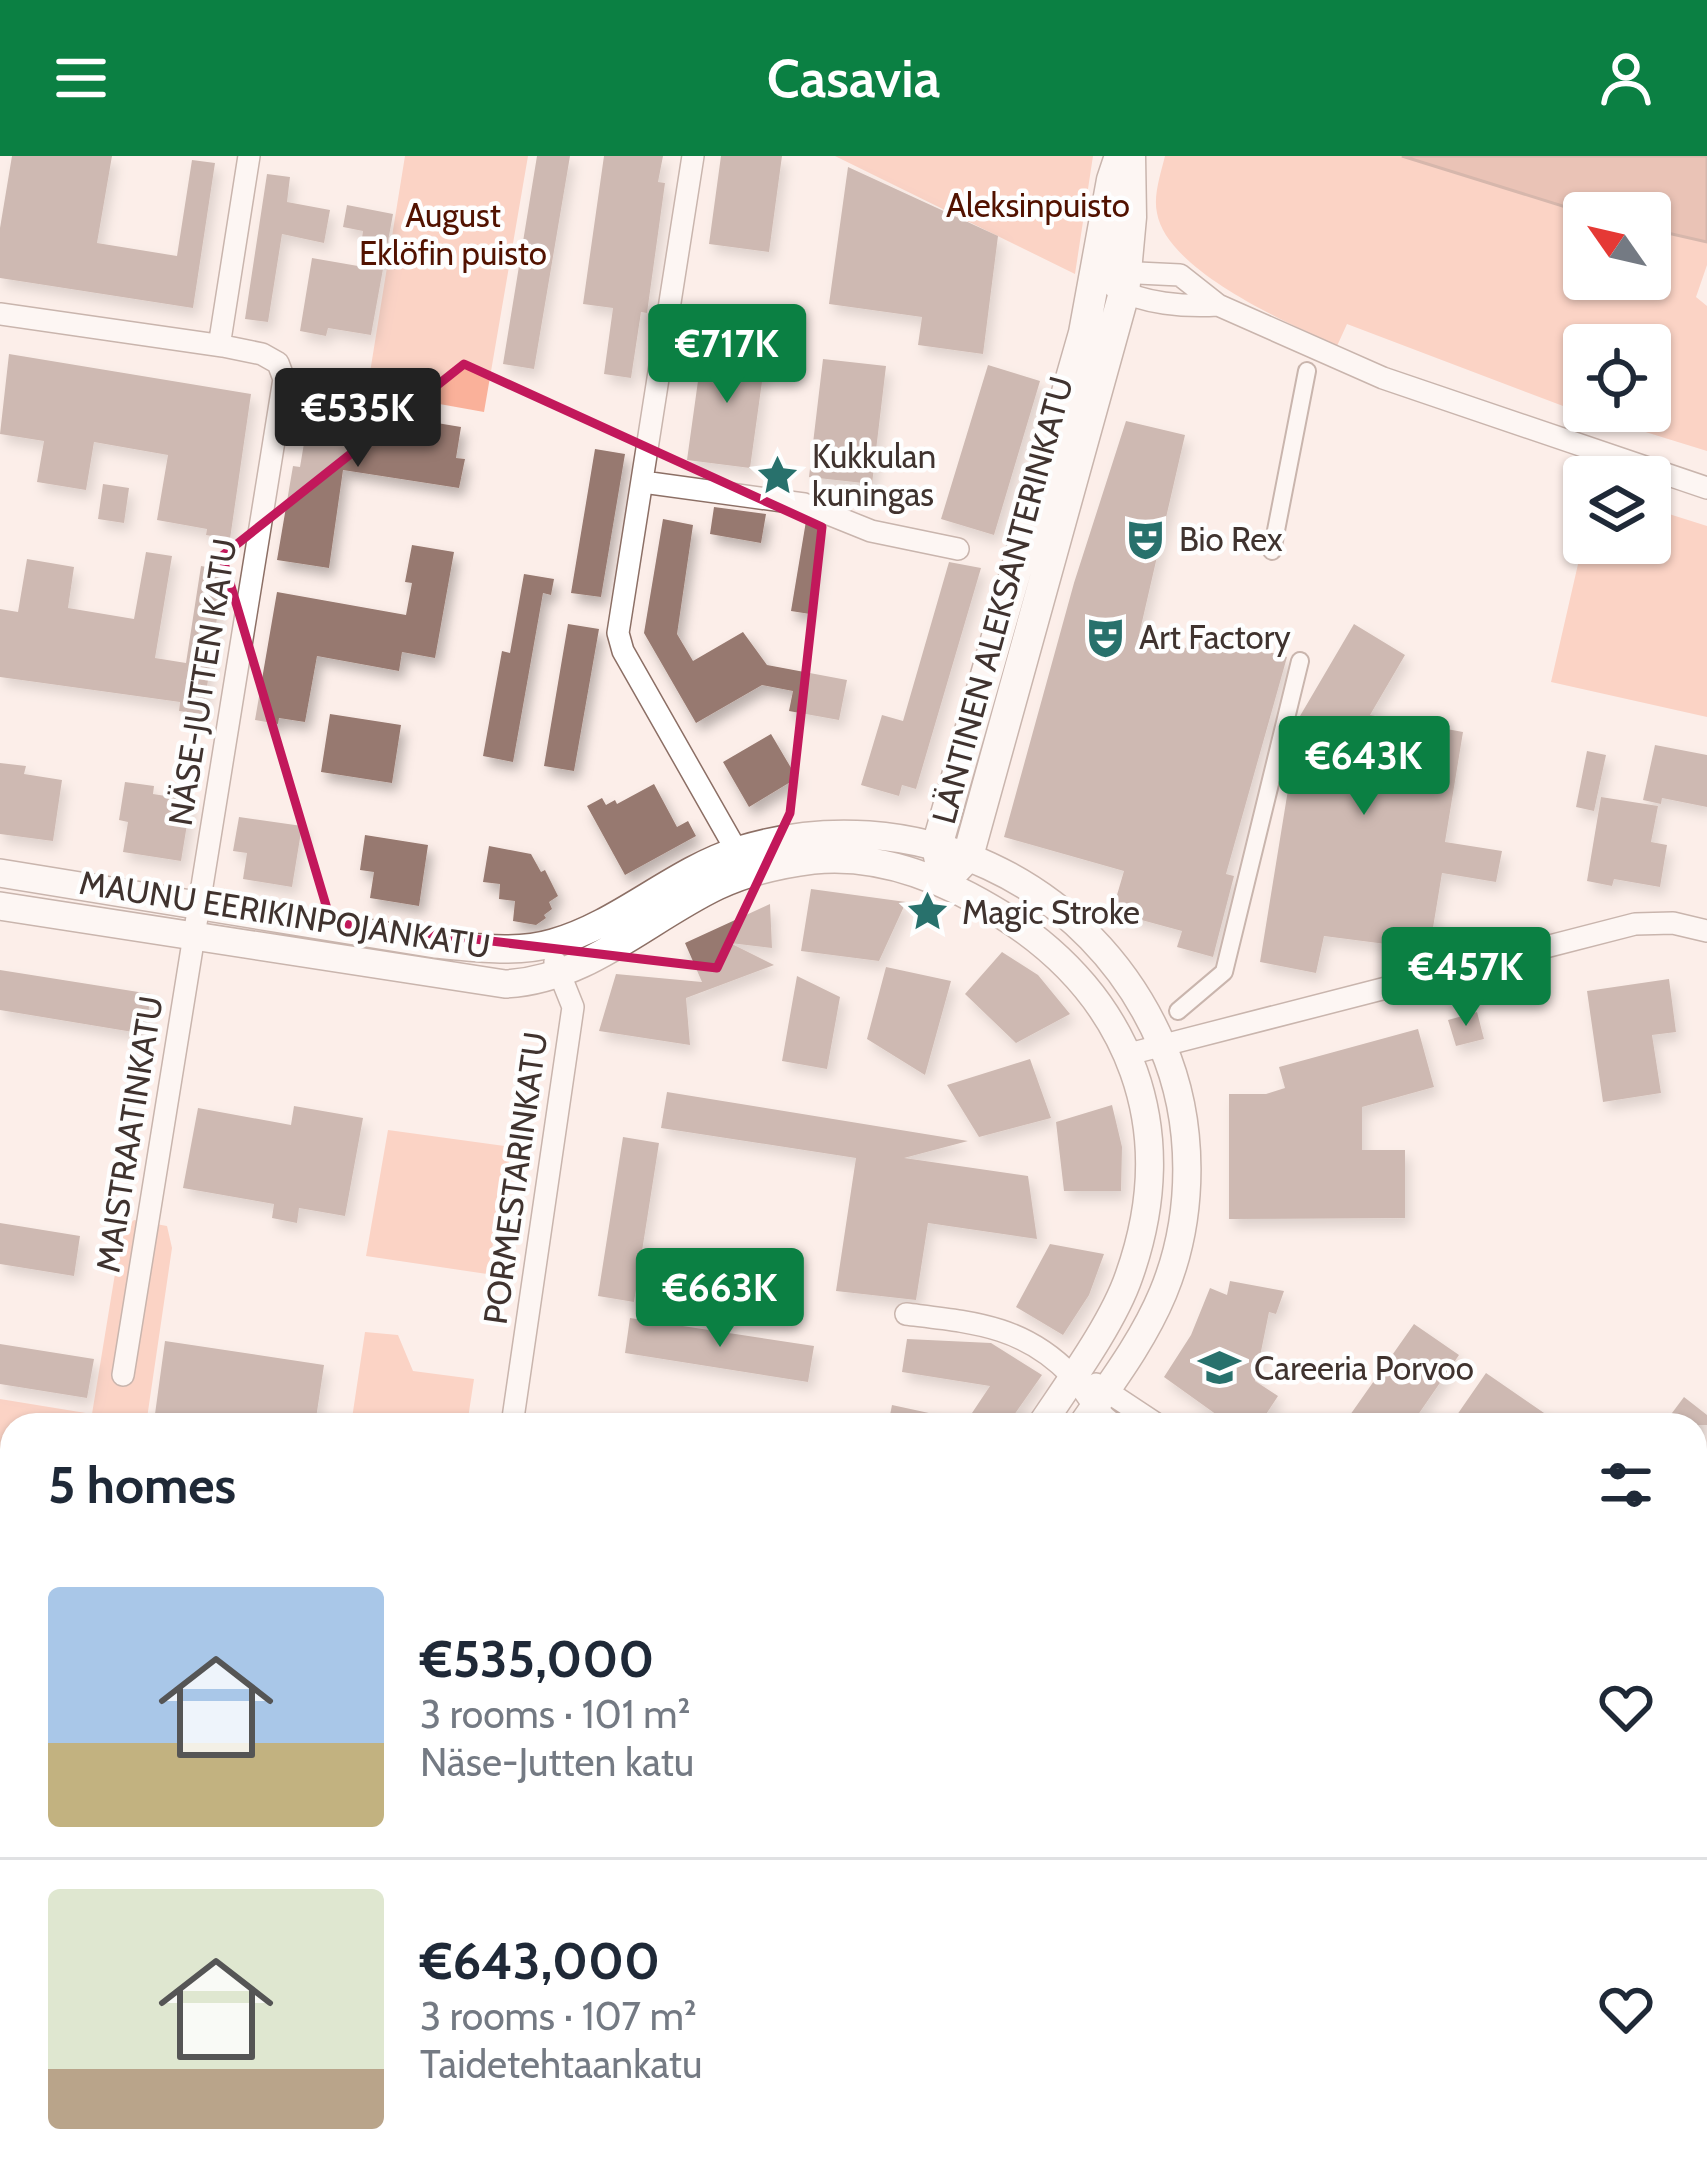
<!DOCTYPE html>
<meta charset="utf-8">
<style>
body{margin:0;font-family:Cabin,sans-serif;background:#f6f6f7;color:#1f2937;height:100vh;display:flex;flex-direction:column;font-size:45px;white-space:nowrap}
*{box-sizing:border-box;margin:0}
p{font-size:39px;color:#747a83}
.icon{flex:none;width:66px;height:66px;fill:none;stroke:currentColor;stroke-width:2;stroke-linecap:round;stroke-linejoin:round}
.map{position:relative;flex:1;overflow:hidden}
.sheet{position:absolute;left:0px;top:1257px;width:1707px;height:768px;display:flex;flex-direction:column;background:#fff;border-radius:36px 36px 0 0;box-shadow:0 3px 9px #0004}
.sheet>*{flex:none}
.needle{width:78px;rotate:304deg}
.buttons{position:absolute;left:1563px;top:36px;display:grid;gap:24px}
.buttons a{display:grid;place-items:center;width:108px;height:108px;border-radius:12px;background:#fff;box-shadow:0 3px 9px #0004;font-size:60px}
.price{position:absolute;translate:-50% -102px;padding:0 27px;border-radius:12px;background:#0b8043;color:#fff;font-size:39px;line-height:78px;filter:drop-shadow(0 3px 6px #0008)}
.price::after{content:'';position:absolute;left:50%;top:72px;width:36px;height:27px;margin-left:-18px;background:inherit;clip-path:polygon(0 0,100% 0,50% 100%)}
.price.current{background:#222;color:#fff}
ul{padding:0;list-style:none}
li{display:flex;align-items:center;gap:36px;height:300px;padding:0 48px}
li+li{border-top:3px solid #e0e1e3}
li span{display:grid;place-items:center;flex:none;width:336px;height:240px;border-radius:12px;color:#555}
li>.icon{margin-inline-start:auto}
span .icon{width:144px;height:144px;fill:#fffc;stroke-width:1}
li b{font-size:51px}
h2{display:flex;justify-content:space-between;align-items:center;height:144px;padding:0 48px;font-size:51px}
header{display:flex;justify-content:space-between;align-items:center;height:156px;padding:0 48px;background:#0b8043;color:#fff;font-size:54px;font-weight:600}
.map>svg:first-child{display:block}
.green{fill:#fab19a;fill-rule:evenodd}
.forest{fill:#e49b84}
.water{fill:#d68e78;stroke:#a97362;stroke-width:3}
.building{fill:#97796f;filter:url(#shadow)}
.lines{fill:none;stroke-linecap:round;stroke-linejoin:round}
.pedestrian-casing{stroke:#8c6f65;stroke-width:20}
.minor-casing{stroke:#8c6f65;stroke-width:24}
.tertiary-casing{stroke:#8c6f65;stroke-width:30}
.secondary-casing{stroke:#8c6f65;stroke-width:33}
.pedestrian{stroke:#fff;stroke-width:16}
.minor{stroke:#fff;stroke-width:21}
.tertiary{stroke:#fff;stroke-width:27}
.secondary{stroke:#fff;stroke-width:30}
.marked{fill:none;stroke:#c2185b;stroke-width:9;stroke-linejoin:round}
.labels{text-anchor:middle;stroke-width:9;stroke-linejoin:round;paint-order:stroke}
.park-label{font-size:33px;fill:#521200;stroke:#fefefe}
.poi-label{font-size:33px;fill:#40332f;stroke:#fefefe;text-anchor:start}
.street-label{font-size:33px;fill:#40332f;stroke:#fefefe}
</style>
<header><svg class="icon" aria-label="menu" viewBox="0 0 24 24"><path d="M4 6h16M4 12h16M4 18h16"/></svg>Casavia<svg class="icon" aria-label="person" viewBox="0 0 24 24"><circle cx="12" cy="8" r="4"/><path d="M4 21q1-7 8-7t8 7"/></svg></header>
<div class="map">
<svg width="1707" height="2025" viewBox="0 0 1707 2025">
<defs>
<filter id="shadow"><feDropShadow dx="5" dy="8" stdDeviation="6" flood-color="#0004"/></filter>
</defs>
<rect width="100%" height="100%" fill="#fceee9"/>
<path class="green" d="M405,0H528L484,256L367,235Z
M835,0H1093L1075,118Z
M1165,0H1409L1586,57L1584,123H1650V73L1707,86V109L1696,141L1707,150V295L1571,253L1347,168L1337,190C1288,167 1167,115 1157,57C1153,39 1161,17 1165,0ZM1584,189H1650V255H1584Z
M1650,352L1707,370V561L1551,526L1584,382V387H1650Z
M388,974L512,991L487,1118L366,1100Z
M134,1064L167,1070L172,1092L146,1269H12V1429L0,1427V1243L92,1258L122,1075Z
M365,1176L398,1179L413,1215L474,1223L467,1269H351Z"/>
<path class="forest" d="M1707,1544V1857L1695,1848V1551Z
M1118,2013H1324L1346,2025H1109Z"/>
<path class="water" d="M1402,0H1707V86L1650,73V57H1585Z"/>
<path class="building" d="M12,0H112L97,87L177,100L192,4L215,7L193,152L0,122V72Z
M537,0H570L534,213L503,208Z
M604,0H663L658,26L665,27L647,157L641,156L631,222L604,218L613,152L583,148Z
M721,0H782L769,96L709,88Z
M848,11L998,80L983,198L918,189L922,161L829,148Z
M267,18L290,21L287,46L330,54L324,87L282,78L268,166L245,163Z
M347,49L393,58L371,179L328,172L326,180L300,175L312,102L358,110L363,75L343,71Z
M703,189L766,197L750,312L687,304Z
M9,198L251,238L230,383L206,379L207,373L157,364L168,299L94,286L86,334L37,326L44,285L0,278Z
M823,203L886,210L872,328L809,321Z
M988,209L1040,225L994,379L941,363Z
M311,246L461,271L456,302L465,303L459,332L343,314L329,412L277,404L293,310L300,311Z
M1126,265L1185,279L1139,479L1186,492L1191,474L1287,501L1226,718L1234,720L1213,801L1177,791L1182,775L1112,756L1124,715L1004,681L1074,427Z
M595,293L625,298L601,441L571,437Z
M103,328L129,332L124,367L98,363Z
M714,351L766,358L761,387L710,378Z
M663,363L693,369L677,478L693,505L743,476L767,509L847,524L839,564L789,555L793,535L762,529L696,567L644,477Z
M806,365L824,372L810,458L791,455Z
M412,389L454,396L435,502L402,496L399,515L317,500L305,566L279,562L278,568L255,564L277,436L406,459L412,427L405,426Z
M146,396L172,400L155,502L186,507L201,410L224,414L203,558L179,555L180,546L0,521V453L18,456L27,403L74,411L68,452L134,463Z
M949,406L981,412L916,633L902,629L899,640L861,629L882,559L903,565Z
M524,418L554,423L551,439L543,437L513,606L483,600L502,495L510,497Z
M568,468L599,473L574,615L544,610Z
M1354,468L1405,499L1370,559L1463,576L1445,686L1502,695L1496,726L1442,717L1431,784L1411,779L1409,791L1324,780L1316,817L1260,806L1300,560Z
M330,558L401,569L392,627L321,616Z
M771,578L797,622L749,651L723,606Z
M1655,589L1707,599V651L1662,642L1661,648L1643,644Z
M1587,595L1606,599L1594,655L1576,651Z
M0,607L26,610L24,618L62,624L53,685L0,678Z
M125,626L154,630L153,638L191,644L181,705L123,696L128,666L119,664Z
M654,628L677,671L688,665L696,680L625,719L587,650L602,642L606,649L615,644L617,648Z
M1601,641L1658,650L1651,686L1667,689L1660,731L1614,723L1612,730L1587,725Z
M239,661L302,670L292,731L243,723L247,697L233,695Z
M365,679L428,689L419,750L370,742L374,716L360,714Z
M489,690L531,698L541,716L545,714L558,740L549,746L552,753L544,759L546,762L536,769L513,765L515,745L499,743L500,728L483,726Z
M811,733L906,746L879,805L801,795Z
M770,748L772,792L730,787L774,809L686,842L690,889L599,875L616,818L702,826L685,787Z
M1002,796L1038,819L1070,858L1016,887L965,838Z
M886,811L951,825L925,919L867,883Z
M0,814L151,838L145,878L0,854Z
M797,820L840,841L827,913L782,905Z
M1669,823L1676,876L1652,879L1661,937L1603,946L1587,835Z
M1477,856L1484,883L1456,890L1448,864Z
M1418,873L1434,931L1362,951V994H1405V1062L1229,1063V938H1266L1285,932L1279,911Z
M1030,903L1051,962L979,981L947,929Z
M667,936L968,985L904,1002L1028,1020L1037,1083L928,1067L916,1144L836,1135L856,1002L661,972Z
M1112,949L1122,991L1121,1035H1064L1056,966Z
M294,950L363,962L345,1060L299,1052L297,1067L272,1062L274,1048L183,1032L198,952L291,969Z
M623,981L659,987L634,1146L598,1140Z
M0,1067L80,1080L74,1120L0,1108Z
M1050,1088L1104,1098L1089,1139L1063,1179L1016,1151Z
M1230,1125L1284,1135L1276,1158L1269,1156L1255,1225L1278,1240L1259,1269H1231L1164,1221L1191,1179L1210,1132L1227,1139Z
M630,1162L814,1190L808,1226L625,1197Z
M1414,1168L1459,1199L1411,1269H1343Z
M907,1183L991,1187L1042,1219L1007,1269H964L990,1230L902,1216Z
M165,1185L324,1209L315,1269H234L155,1258Z
M0,1188L94,1203L87,1242L0,1228Z
M1486,1217L1547,1259L1540,1269H1450Z
M1684,1241L1707,1259V1269H1663Z
M892,1249L952,1262L951,1269H888Z"/>
<g class="lines">
<defs>
<path id="pedestrian" d="M1272,395L1307,215
M1178,855L1224,816L1300,505"/>
<path id="minor" d="M693,0L618,477L623,495L743,706
M1117,116L1180,119L1218,149L1383,222L1707,332
M1114,131C1143,148 1185,151 1218,149
M0,158L223,190
M643,326L804,348L871,375L958,393
M1129,898L1635,768L1673,767L1707,775
M906,1158C971,1166 1023,1169 1071,1219C1088,1237 1091,1252 1114,1269
M123,1219L284,223L278,207L262,198L223,190L220,184L249,0
M1096,1228L1158,1269
M512,1269L573,851L555,806
M1695,1504L1707,1496
M1389,2013L1410,2025
M750,2025L756,2013
M768,2025L779,2013"/>
<path id="tertiary" d="M0,717L435,788C473,791 516,798 553,787C620,768 673,715 740,694C912,641 1092,725 1162,889C1195,965 1195,1060 1163,1137C1143,1185 1111,1227 1082,1269
M0,750L505,828C587,824 646,764 717,730C747,716 780,708 813,704C881,697 946,724 1002,759C1132,841 1181,974 1129,1120C1113,1167 1069,1227 1041,1269
M0,1766L12,1768
M934,2013L966,2025
M982,2013L998,2025"/>
<path id="secondary" d="M944,725L968,700L1124,137L1131,61L1130,0
M944,725L937,690L1084,177L1112,24L1120,0"/>
</defs>
<use href="#pedestrian" class="pedestrian-casing"/>
<use href="#minor" class="minor-casing"/>
<use href="#tertiary" class="tertiary-casing"/>
<use href="#secondary" class="secondary-casing"/>
<use href="#pedestrian" class="pedestrian"/>
<use href="#minor" class="minor"/>
<use href="#tertiary" class="tertiary"/>
<use href="#secondary" class="secondary"/>
</g>
<path d="M0 0H1707V2025H0ZM464,208L822,371L790,657L717,812L331,766L222,400Z" fill="#fceee9" fill-opacity=".55" fill-rule="evenodd"/>
<path class="marked" d="M464,208L822,371L790,657L717,812L331,766L222,400Z"/>
<defs>
<symbol id="sight-bare" viewBox="-9 -9 18 18"><path d="M0-6L1.8-2.2L6-1.7L2.9 1.2L3.7 5.4L0 3.3L-3.7 5.4L-2.9 1.2L-6-1.7L-1.8-2.2Z" fill="#28716c" stroke="#fefefe" stroke-width="2.5" paint-order="stroke"/></symbol>
<symbol id="theatre-bare" viewBox="-9 -9 18 18"><path d="M-5-5.5Q0-4 5-5.5V0Q5 5 0 6Q-5 5-5 0ZM-3.3-2.5H-1v1.5H-3.3ZM1-2.5H3.3v1.5H1ZM-2.8 1Q0 5.5 2.8 1Z" fill="#28716c" stroke="#fefefe" stroke-width="2.5" paint-order="stroke"/></symbol>
<symbol id="school-bare" viewBox="-9 -9 18 18"><path d="M0-5L7-2L0 1L-7-2ZM-4 1L0 2.5L4 1V4Q0 6-4 4Z" fill="#28716c" stroke="#fefefe" stroke-width="2.5" paint-order="stroke"/></symbol>
</defs>
<g fill-rule="evenodd">
<use href="#sight-bare" x="748" y="290" width="59" height="59"/>
<use href="#theatre-bare" x="1116" y="354" width="59" height="59"/>
<use href="#theatre-bare" x="1076" y="452" width="59" height="59"/>
<use href="#sight-bare" x="898" y="726" width="59" height="59"/>
<use href="#school-bare" x="1190" y="1182" width="59" height="59"/>
</g>
<g class="labels">
<g class="park-label">
<text x="1038" y="61">Aleksinpuisto</text>
<text x="453" y="71">August<tspan x="453" dy="38">Eklöfin puisto</tspan></text>
</g>
<g class="poi-label">
<text x="812" y="312">Kukkulan<tspan x="812" dy="38">kuningas</tspan></text>
<text x="1179" y="395">Bio Rex</text>
<text x="1139" y="493">Art Factory</text>
<text x="962" y="768">Magic Stroke</text>
<text x="1254" y="1224">Careeria Porvoo</text>
</g>
<g class="street-label">
<text transform="translate(1002 444) rotate(-75)" y="12">LÄNTINEN ALEKSANTERINKATU</text>
<text transform="translate(202 526) rotate(-81)" y="12">NÄSE-JUTTEN KATU</text>
<text transform="translate(285 758) rotate(9)" y="12">MAUNU EERIKINPOJANKATU</text>
<text transform="translate(129 978) rotate(-81)" y="12">MAISTRAATINKATU</text>
<text transform="translate(515 1022) rotate(-82)" y="12">PORMESTARINKATU</text>
</g>
</g>
</svg>
<div class="buttons">
<a><svg class="needle" viewBox="-14 -14 28 28"><path d="M0-13l5 13h-10z" fill="#e53935"/><path d="M0 13l5-13h-10z" fill="#747a83"/></svg></a>
<a><svg class="icon" aria-label="locate" viewBox="0 0 24 24"><circle cx="12" cy="12" r="6"/><path d="M12 2v4M12 18v4M2 12h4M18 12h4"/></svg></a>
<a><svg class="icon" aria-label="layers" viewBox="0 0 24 24"><path d="M12 4l9 5-9 5-9-5zM3 14l9 5 9-5"/></svg></a>
</div>
<b class="price" style="left:727px;top:250px">€717K</b>
<b class="price current" style="left:358px;top:314px">€535K</b>
<b class="price" style="left:1364px;top:662px">€643K</b>
<b class="price" style="left:1466px;top:873px">€457K</b>
<b class="price" style="left:720px;top:1194px">€663K</b>
<section class="sheet">
<h2>5 homes<svg class="icon" aria-label="filters" viewBox="0 0 24 24"><path d="M4 7h16M4 17h16"/><circle cx="9" cy="7" r="2"/><circle cx="15" cy="17" r="2"/></svg></h2>
<ul>
<li><span style="background:linear-gradient(#a9c7e8 65%,#c2b280 0)"><svg class="icon" aria-label="home" viewBox="0 0 24 24"><path d="M3 11l9-7 9 7M6 9v11h12V9"/></svg></span><div><b>€535,000</b><p>3 rooms · 101 m²</p><p>Näse-Jutten katu</p></div><svg class="icon" aria-label="heart" viewBox="0 0 24 24"><path d="M12 20l-8-8c-3-5 5-10 8-4 3-6 11-1 8 4z"/></svg></li>
<li><span style="background:linear-gradient(#dfe7d0 75%,#b9a48a 0)"><svg class="icon" aria-label="home" viewBox="0 0 24 24"><path d="M3 11l9-7 9 7M6 9v11h12V9"/></svg></span><div><b>€643,000</b><p>3 rooms · 107 m²</p><p>Taidetehtaankatu</p></div><svg class="icon" aria-label="heart" viewBox="0 0 24 24"><path d="M12 20l-8-8c-3-5 5-10 8-4 3-6 11-1 8 4z"/></svg></li>
</ul>
</section>
</div>
